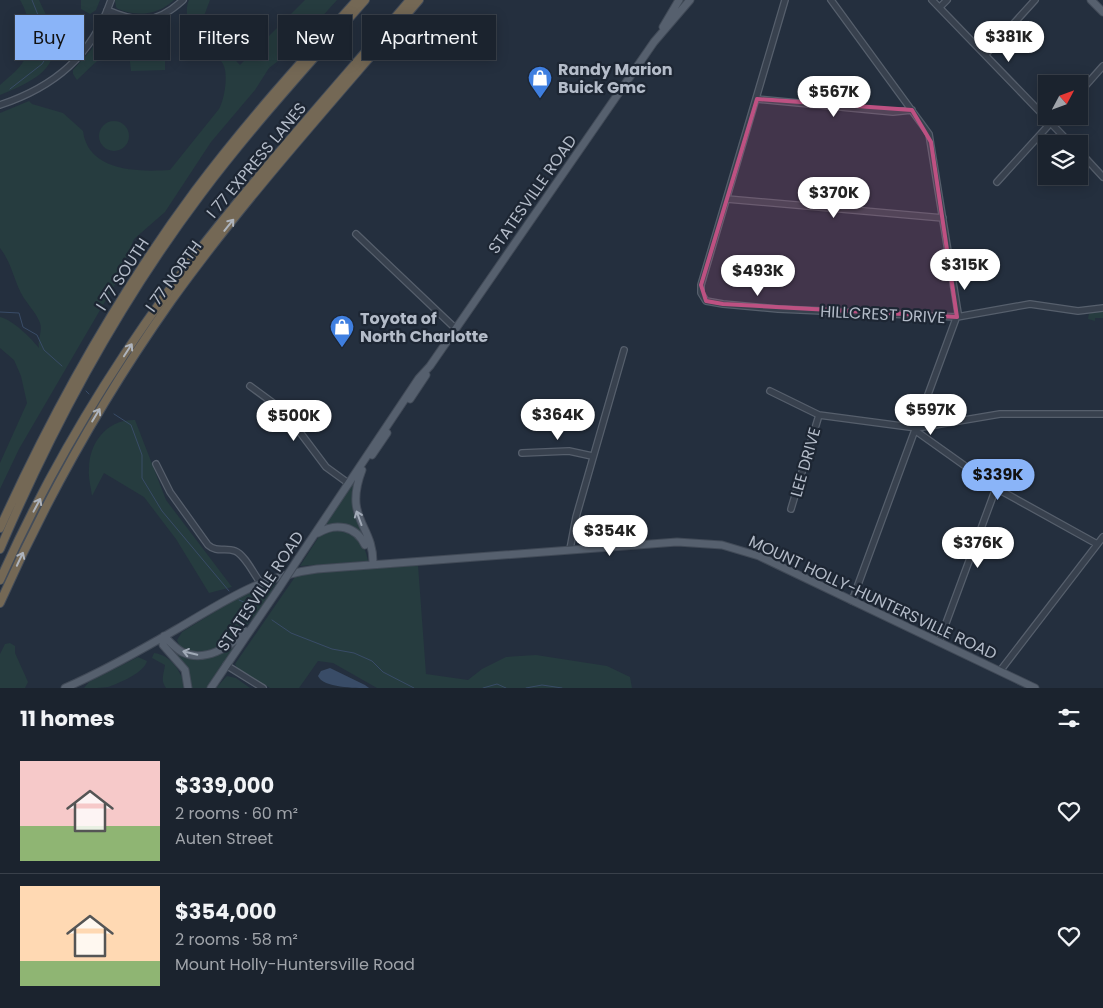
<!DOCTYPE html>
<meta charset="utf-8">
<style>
body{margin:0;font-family:Poppins,sans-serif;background:#282f3a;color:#f1f3f6;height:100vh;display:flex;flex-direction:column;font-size:19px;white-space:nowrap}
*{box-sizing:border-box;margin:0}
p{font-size:16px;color:#a0a4aa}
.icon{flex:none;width:28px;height:28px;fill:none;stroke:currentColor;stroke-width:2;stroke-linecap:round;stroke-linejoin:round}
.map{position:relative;height:688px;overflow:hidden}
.side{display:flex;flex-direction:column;background:#1b232e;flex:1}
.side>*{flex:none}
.guide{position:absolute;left:15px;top:15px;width:500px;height:45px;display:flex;gap:10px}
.needle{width:32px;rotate:49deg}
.fabs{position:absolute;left:1038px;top:75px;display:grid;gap:10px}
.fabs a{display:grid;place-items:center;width:50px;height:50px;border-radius:0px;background:#1b232e;box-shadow:0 2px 12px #0003,0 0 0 1px #39404a;font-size:25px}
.price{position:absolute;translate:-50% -42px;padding:0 11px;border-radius:18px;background:#fff;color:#222;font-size:16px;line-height:32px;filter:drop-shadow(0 1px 2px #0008)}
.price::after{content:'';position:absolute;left:50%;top:30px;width:15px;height:11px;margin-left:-8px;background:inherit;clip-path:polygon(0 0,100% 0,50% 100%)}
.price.on{background:#8ab4f8;color:#111}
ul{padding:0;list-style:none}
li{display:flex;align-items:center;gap:15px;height:125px;padding:0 20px}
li+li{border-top:1px solid #39404a}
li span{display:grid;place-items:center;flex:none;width:140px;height:100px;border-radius:0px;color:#555}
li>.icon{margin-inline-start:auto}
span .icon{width:60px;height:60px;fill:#fffc;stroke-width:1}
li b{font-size:21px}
h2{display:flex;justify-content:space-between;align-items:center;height:60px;padding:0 20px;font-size:21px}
.pill{padding:0 18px;border-radius:0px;background:#1b232e;box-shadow:0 2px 12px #0003,0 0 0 1px #39404a;font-size:18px;line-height:45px}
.pill.on{background:#8ab4f8;color:#111}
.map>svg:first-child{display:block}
.green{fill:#263c3f}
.water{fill:#394c67}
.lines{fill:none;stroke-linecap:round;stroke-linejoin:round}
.stream{stroke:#394c67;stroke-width:1}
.minor-casing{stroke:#565f6c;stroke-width:8}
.major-casing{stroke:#414a57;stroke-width:9}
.highway-casing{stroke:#434c59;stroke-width:10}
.minor{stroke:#38414e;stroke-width:5.5}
.major{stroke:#56606e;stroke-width:7}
.highway{stroke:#746855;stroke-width:8}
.major-bridge-casing{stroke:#414a57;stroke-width:9;stroke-linecap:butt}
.major-bridge{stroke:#56606e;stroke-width:7}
.oneway{stroke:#aeb4bd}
.oneway2{stroke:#a1aab7}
.marked{fill:#bd5182;fill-opacity:0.2;stroke:#bd5182;stroke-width:4;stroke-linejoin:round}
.labels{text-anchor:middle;stroke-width:4.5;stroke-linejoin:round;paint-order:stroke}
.poi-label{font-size:16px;font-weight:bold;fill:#b4bcc9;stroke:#1d2633;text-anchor:start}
.street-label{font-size:16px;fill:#b4bcc9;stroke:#1d2633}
</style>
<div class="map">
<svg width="1103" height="688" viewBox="0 0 1103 688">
<rect width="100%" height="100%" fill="#242f3e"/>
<path class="green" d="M20,0H39C45,13 53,27 54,41C58,73 23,85 0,95V85C21,67 32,58 29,30C28,18 26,10 20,0Z
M81,0H100L96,10L90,14L81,9Z
M115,0H174C158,15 138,17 118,9L116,7Z
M189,0H210L204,16L207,31L240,65L305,0H337L291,51L269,68L255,90L211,142L165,212L134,239L117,281L19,449L0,489V463L27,403L21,376L14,360L0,348V317C13,320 31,338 39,348C37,340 43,331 40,323C36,312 26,303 21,293C13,277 11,262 0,248V113L29,101L32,104L63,113L83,131C88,172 139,172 170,170L219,109C224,100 229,75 223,64C212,44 178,27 189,0Z
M113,18L137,24L162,20L165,30V70L131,71L129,54L117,42L77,80L73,74V70L91,50L108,22Z
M99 136a15 15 0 1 1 30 0a15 15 0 1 1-30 0Z
M1093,312H1103V318H1095V321L1088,319L1089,314Z
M135,420L166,500L232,587L209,593L176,539L144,497L104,473L92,496C91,487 88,478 89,469C89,443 107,419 135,420Z
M357,478L354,488L366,540L358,532L323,528Z
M335,528C353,533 365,541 368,561L300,566L320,535Z
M418,565L426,674L468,680L482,669L506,657L536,655L607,666L630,677L632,688H377L333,663L318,661L299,688H270L237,668L235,664L297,574Z
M272,582H277L272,589L271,596C253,618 214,672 180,647L177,640L182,632L249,591Z
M242,637L207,688H190L189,678L166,646V642L194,658Z
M10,643L15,646V653L28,682L25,688H0V654L5,644Z
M154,653C171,655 182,672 185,688H166C160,680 164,674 165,665L152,658Z
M138,657L147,661C144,673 119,683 108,687C102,688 91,688 84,688L89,682Z
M227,676L236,678L250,688H216Z"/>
<path class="water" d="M330,668L365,685L369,688C355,688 323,688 318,676L321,671Z"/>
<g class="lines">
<path class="stream" d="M10,89L42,64L49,53L48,40L32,0
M0,312L19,313L23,327L37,335L44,350L62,366
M86,391L89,394
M114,414L131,425L142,455V478L162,511L229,591
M239,600L255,607
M272,620L291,633L332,649L354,653L372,661L383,672L414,688
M483,688L497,684L506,688
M526,688L542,685L562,688"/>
<defs>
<path id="minor" d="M785,0L701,285V293L706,301L723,304L778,309L957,317L1030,304L1078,311L1103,308
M831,0L929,134L958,313L852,601
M932,0L1071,144
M940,7L947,0
M107,10C139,24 157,24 183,0
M986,54L1035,0
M1079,93L1103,66
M757,99L893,112L912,110
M0,105C54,87 92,56 111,0
M1079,151L1103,177
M997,182L1057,116
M727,199L943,218
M356,234L456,329
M250,386L284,411L326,467L348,483
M770,391L819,415L917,428L1000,414H1103
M916,431L996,488L1097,544
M522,453L569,451L592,456
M156,464L170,492L208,545C217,553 225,547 235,551C245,555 253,573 260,582
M791,509L819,415
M570,549L576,517L624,350
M939,642L996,488
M226,665L263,688
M1000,671L1103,537"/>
<path id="major" d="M1091,0L1103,12
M663,27L679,0
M410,399L426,375
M372,455L387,433
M362,470C343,520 374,524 373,564
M318,533C336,522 356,526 365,545
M298,559L419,378L430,366L654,42L690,0
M164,636C170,642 175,648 182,652C204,663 231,647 245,631
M164,636L163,645L185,670L188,688
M65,688C104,671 141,650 177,629C225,601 260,576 317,569L677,542L722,545L759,556L1035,688
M211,688L279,588"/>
<path id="highway" d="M0,528C54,409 117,296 195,191C245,124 301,62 357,0
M0,549C54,423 119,303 201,194C252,126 309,64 365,0
M0,580C50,468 115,361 189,263C259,172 336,87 410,0
M0,603C47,497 104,396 171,301C247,195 335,99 419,0"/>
</defs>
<use href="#minor" class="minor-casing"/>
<use href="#major" class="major-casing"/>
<use href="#highway" class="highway-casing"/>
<use href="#minor" class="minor"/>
<use href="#major" class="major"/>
<use href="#highway" class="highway"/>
<defs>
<path id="major-bridge" d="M279,588L298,559"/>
</defs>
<use href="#major-bridge" class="major-bridge-casing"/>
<use href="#major-bridge" class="major-bridge"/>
</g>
<defs><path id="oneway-shaft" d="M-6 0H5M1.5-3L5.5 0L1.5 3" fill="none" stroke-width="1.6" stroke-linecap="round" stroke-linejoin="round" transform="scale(1.25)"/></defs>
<g class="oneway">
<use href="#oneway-shaft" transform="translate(229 225) rotate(-51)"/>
<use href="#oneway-shaft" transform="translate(128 350) rotate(-57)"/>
<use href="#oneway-shaft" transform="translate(96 415) rotate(-59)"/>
<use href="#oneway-shaft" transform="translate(37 505) rotate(-62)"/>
<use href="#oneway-shaft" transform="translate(20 559) rotate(-65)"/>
</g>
<g class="oneway2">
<use href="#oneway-shaft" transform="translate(359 518) rotate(-110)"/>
<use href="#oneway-shaft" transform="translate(190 653) rotate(-167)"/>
</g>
<path class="marked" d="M757,99L912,110L931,142L957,317L723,304L706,301L701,285Z"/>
<defs>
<symbol id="shop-pin" viewBox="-11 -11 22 30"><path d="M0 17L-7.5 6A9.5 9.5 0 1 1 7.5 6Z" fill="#3f7fe0" stroke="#1d2633"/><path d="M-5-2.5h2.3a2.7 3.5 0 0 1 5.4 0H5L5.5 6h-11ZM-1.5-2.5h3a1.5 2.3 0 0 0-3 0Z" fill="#fff"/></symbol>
</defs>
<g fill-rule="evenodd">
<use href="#shop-pin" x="526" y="64" width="28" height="38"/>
<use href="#shop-pin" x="328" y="313" width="28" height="38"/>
</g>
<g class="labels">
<g class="poi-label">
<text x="558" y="75">Randy Marion<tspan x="558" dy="18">Buick Gmc</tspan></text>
<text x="360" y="324">Toyota of<tspan x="360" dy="18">North Charlotte</tspan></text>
</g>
<g class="street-label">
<text transform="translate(256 160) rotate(-50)" y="6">I 77 EXPRESS LANES</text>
<text transform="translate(532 194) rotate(-55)" y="6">STATESVILLE ROAD</text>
<text transform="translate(122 274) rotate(-57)" y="6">I 77 SOUTH</text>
<text transform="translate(173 276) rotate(-54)" y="6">I 77 NORTH</text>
<text transform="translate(883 314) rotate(3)" y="6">HILLCREST DRIVE</text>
<text transform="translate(805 462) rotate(-74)" y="6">LEE DRIVE</text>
<text transform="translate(260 591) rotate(-56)" y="6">STATESVILLE ROAD</text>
<text transform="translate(873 597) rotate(25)" y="6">MOUNT HOLLY-HUNTERSVILLE ROAD</text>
</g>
</g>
</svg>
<div class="fabs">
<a><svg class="needle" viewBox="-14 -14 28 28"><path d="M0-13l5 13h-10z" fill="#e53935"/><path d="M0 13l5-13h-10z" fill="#a0a4aa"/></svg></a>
<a><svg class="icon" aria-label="layers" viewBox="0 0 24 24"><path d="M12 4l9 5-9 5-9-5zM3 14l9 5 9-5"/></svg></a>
</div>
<b class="price" style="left:1009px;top:63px">$381K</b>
<b class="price" style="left:834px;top:118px">$567K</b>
<b class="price" style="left:834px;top:219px">$370K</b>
<b class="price" style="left:965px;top:291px">$315K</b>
<b class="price" style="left:758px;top:297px">$493K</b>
<b class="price" style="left:931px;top:436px">$597K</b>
<b class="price" style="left:558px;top:441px">$364K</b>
<b class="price" style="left:294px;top:442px">$500K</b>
<b class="price on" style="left:998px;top:501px">$339K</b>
<b class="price" style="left:610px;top:557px">$354K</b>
<b class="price" style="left:978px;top:569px">$376K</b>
<div class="guide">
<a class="pill on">Buy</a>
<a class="pill">Rent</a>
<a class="pill">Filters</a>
<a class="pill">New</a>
<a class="pill">Apartment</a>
</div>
</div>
<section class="side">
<h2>11 homes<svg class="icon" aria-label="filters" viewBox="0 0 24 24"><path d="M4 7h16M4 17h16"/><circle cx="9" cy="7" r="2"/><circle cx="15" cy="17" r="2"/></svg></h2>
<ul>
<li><span style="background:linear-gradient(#f6c9c9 65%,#8fb573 0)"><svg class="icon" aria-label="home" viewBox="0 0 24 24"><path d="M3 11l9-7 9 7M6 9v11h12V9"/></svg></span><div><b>$339,000</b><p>2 rooms · 60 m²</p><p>Auten Street</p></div><svg class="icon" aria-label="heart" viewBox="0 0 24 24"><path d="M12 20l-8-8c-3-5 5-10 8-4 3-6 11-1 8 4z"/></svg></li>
<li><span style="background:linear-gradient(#ffd9b3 75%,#8fb573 0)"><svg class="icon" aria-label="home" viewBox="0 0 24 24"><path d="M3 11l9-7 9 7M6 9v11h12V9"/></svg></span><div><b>$354,000</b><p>2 rooms · 58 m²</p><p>Mount Holly-Huntersville Road</p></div><svg class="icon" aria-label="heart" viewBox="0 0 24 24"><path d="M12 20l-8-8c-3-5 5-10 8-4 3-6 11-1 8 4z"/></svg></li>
</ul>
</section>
